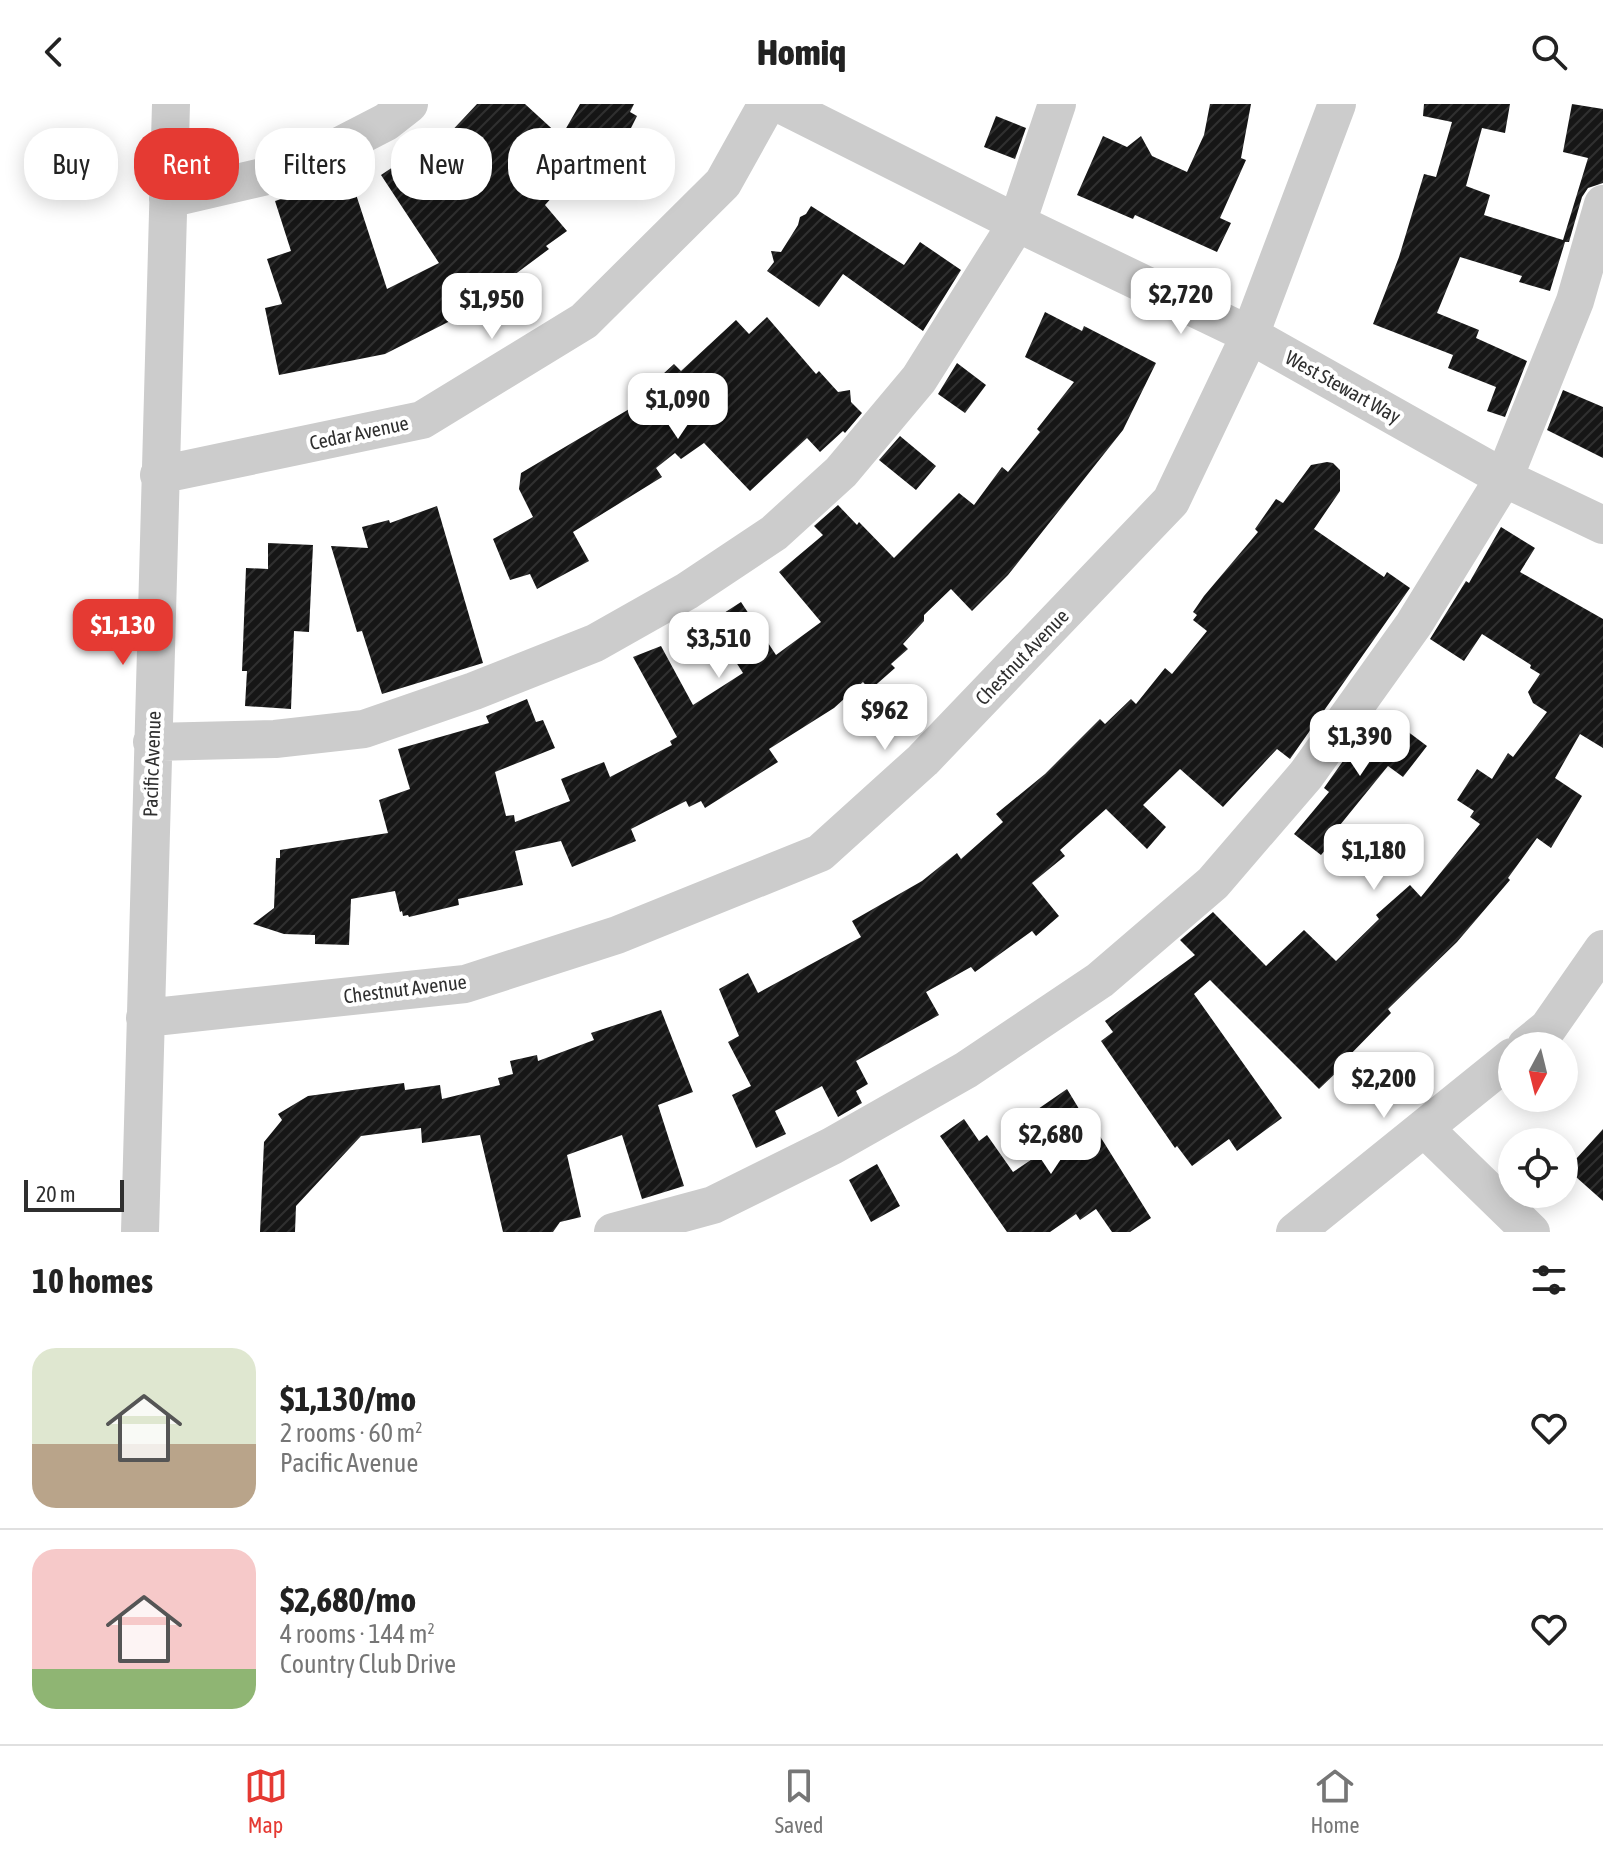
<!DOCTYPE html>
<meta charset="utf-8">
<style>
body{margin:0;font-family:"Asap Condensed",sans-serif;background:#f2f2f2;color:#222;height:100vh;display:flex;flex-direction:column;font-size:30px;white-space:nowrap}
*{box-sizing:border-box;margin:0}
p{font-size:26px;color:#767676}
.icon{flex:none;width:44px;height:44px;fill:none;stroke:currentColor;stroke-width:2;stroke-linecap:round;stroke-linejoin:round}
.map{position:relative;height:1128px;overflow:hidden}
.sheet{display:flex;flex-direction:column;background:#fff;flex:1}
.sheet>*{flex:none}
.hud{position:absolute;left:24px;top:24px;width:800px;height:72px;display:flex;gap:16px}
.needle{width:52px;rotate:187deg}
.controls{position:absolute;left:1498px;top:928px;display:grid;gap:16px}
.controls a{display:grid;place-items:center;width:80px;height:80px;border-radius:50%;background:#fff;box-shadow:0 4px 20px #0003;font-size:40px}
.scale{position:absolute;left:24px;bottom:20px;width:100px;box-sizing:border-box;padding-left:8px;border:4px solid #2f2f2f;border-top:0;font-size:22px;line-height:28px;white-space:nowrap;color:#2f2f2f;-webkit-text-stroke:6px #fff;paint-order:stroke}
.price{position:absolute;translate:-50% -68px;padding:0 18px;border-radius:16px;background:#fff;color:#222;font-size:26px;line-height:52px;filter:drop-shadow(0 2px 4px #0008)}
.price::after{content:'';position:absolute;left:50%;top:48px;width:24px;height:18px;margin-left:-12px;background:inherit;clip-path:polygon(0 0,100% 0,50% 100%)}
.price.selected{background:#e53a33;color:#fff}
ul{padding:0;list-style:none}
li{display:flex;align-items:center;gap:24px;height:200px;padding:0 32px}
li+li{border-top:2px solid #e0e0e0}
li span{display:grid;place-items:center;flex:none;width:224px;height:160px;border-radius:24px;color:#555}
li>.icon{margin-inline-start:auto}
span .icon{width:96px;height:96px;fill:#fffc;stroke-width:1}
li b{font-size:34px}
h2{display:flex;justify-content:space-between;align-items:center;height:96px;padding:0 32px;font-size:34px}
.chip{padding:0 28px;border-radius:32px;background:#fff;box-shadow:0 4px 20px #0003;font-size:28px;line-height:72px}
.chip.selected{background:#e53a33;color:#fff}
header{display:flex;justify-content:space-between;align-items:center;height:104px;padding:0 32px;background:#fff;font-size:36px;font-weight:800}
.tab-bar{display:flex;justify-content:space-around;align-items:center;height:112px;border-top:2px solid #e0e0e0;background:#fff;font-size:22px;color:#767676}
.tab-bar a{display:grid;justify-items:center;gap:4px}
.tab-bar .selected{color:#e53a33}
.map>svg:first-child{display:block}
.building{fill:url(#building-hatch)}
.lines{fill:none;stroke-linecap:round;stroke-linejoin:round}
.minor{stroke:#ccc;stroke-width:38}
.labels{text-anchor:middle;stroke-width:8;stroke-linejoin:round;paint-order:stroke}
.street-label{font-size:20px;fill:#2f2f2f;stroke:#fff}
</style>
<header><svg class="icon" aria-label="back" viewBox="0 0 24 24"><path d="M15 5l-7 7 7 7"/></svg>Homiq<svg class="icon" aria-label="search" viewBox="0 0 24 24"><circle cx="10" cy="10" r="6"/><path d="M15 15l6 6"/></svg></header>
<div class="map">
<svg width="1603" height="1128" viewBox="0 0 1603 1128">
<defs>
<pattern id="building-hatch" width="6" height="6" patternUnits="userSpaceOnUse" patternTransform="scale(2)"><rect width="6" height="6" fill="#161616"/><path d="M-1 1l2-2M0 6l6-6M5 7l2-2" fill="none" stroke="#303030"/></pattern>
</defs>
<rect width="100%" height="100%" fill="#fff"/>
<path class="building" d="M477,0H525L561,33L580,0H634L630,8L637,12L629,28L652,40L639,65L596,45L545,101L567,127L546,142L549,145L506,177L454,210L456,214L385,250L279,271L265,204L282,200L267,155L291,147L275,97L350,72L387,185L439,159L381,71L411,51L466,33L447,32Z
M1210,0H1251L1241,54L1246,56L1220,114L1231,119L1217,148L1135,111L1133,115L1077,91L1103,32L1127,43L1141,32L1152,52L1187,68L1204,31Z
M1424,0H1510L1505,29L1482,24L1466,82L1490,91L1484,111L1563,136L1588,54L1563,48L1572,0L1603,5V79L1588,84L1582,93L1569,138H1565L1550,187L1519,178L1522,172L1460,153L1437,209L1479,226L1476,234L1527,257L1505,313L1487,307L1496,283L1448,264L1453,251L1373,220L1399,153L1424,70L1436,73L1452,18L1423,12Z
M996,12L1026,24L1015,55L984,43Z
M811,102L904,161L920,138L961,166L923,227L843,170L819,203L767,167L774,158L771,147L781,148L798,121L800,113L806,110Z
M1045,208L1082,227L1084,222L1156,259L1123,326L1008,471L972,507L951,485L924,511V517L903,540L908,545L891,560L895,564L870,586L863,578L834,604L769,645L778,658L705,704L701,697L689,703L686,697L631,725L636,737L572,763L561,737L515,747L523,781L458,795L459,801L409,813L408,811L403,812L402,807L400,808L395,787L351,795L349,841L315,840V831L284,830L253,820L274,804L276,754H280V746L388,729L379,696L410,685L398,645L489,619L486,612L527,595L536,618L543,616L555,644L495,668L506,712L514,711L515,718L570,697L561,675L604,658L610,673L672,641L670,637L677,633L633,553L661,542L693,601L743,569L710,518L741,498L776,551L821,518L779,468L823,431L814,422L838,401L857,421L859,418L894,454L959,389L974,401L1002,363L1008,368L1040,328L1037,325L1074,278L1025,253Z
M767,213L816,270L819,267L838,288L850,286L851,298L862,309L845,329L843,327L820,348L807,334L750,387L704,339L681,355L675,349L656,364L662,373L573,428L589,457L537,485L530,470L510,476L493,435L533,413L519,385L521,369L658,288L651,281L674,260L681,267L736,216L749,230Z
M957,259L986,281L965,309L938,290Z
M1563,286L1603,303V354L1547,326Z
M900,332L936,362L916,386L879,356Z
M1327,358L1333,359L1340,366V387L1314,425L1384,473L1387,468L1410,484L1290,655L1277,645L1223,703L1180,665L1143,701L1166,723L1147,745L1106,705L1060,746L1065,752L1032,779L1059,812L1036,832L1032,827L975,868L971,863L926,888L939,911L856,957L868,980L856,987L862,999L838,1013L822,982L775,1007L786,1030L756,1044L732,991L751,982L728,938L739,932L719,885L748,869L758,889L861,833L852,817L922,777L957,749L961,755L1003,718L996,710L1045,670L1100,615L1105,620L1131,595L1136,600L1165,564L1172,570L1207,527L1193,516L1197,511L1193,508L1204,492L1258,428L1255,425L1276,395L1283,399L1311,361Z
M437,402L483,559L382,590L362,527L357,528L331,442L368,444L362,423L389,416L390,419Z
M1501,423L1535,444L1520,468L1603,515V644L1580,630L1555,674L1582,692L1551,744L1537,734L1508,774L1510,776L1457,838L1388,905L1391,909L1339,962L1341,964L1319,985L1210,876L1194,890L1282,1014L1237,1047L1229,1035L1192,1062L1177,1042L1175,1044L1101,937L1113,928L1105,917L1195,851L1180,836L1213,808L1266,862L1304,826L1336,857L1379,815L1376,811L1410,781L1421,793L1480,720L1470,713L1474,707L1457,696L1477,665L1492,675L1508,649L1513,653L1547,608L1533,599L1528,588L1540,570L1530,564L1531,561L1482,530L1464,557L1430,535L1466,477L1469,479Z
M268,439L313,441L309,528L294,527L291,605L245,602L247,567H242L246,464L268,465Z
M1379,606L1427,642L1403,673L1388,662L1340,721L1344,724L1321,751L1294,730L1329,688L1324,684Z
M661,906L693,988L658,1001L684,1082L642,1095L622,1031L567,1051L581,1113L560,1118L553,1128H503L480,1031L422,1039L421,1024L361,1032L296,1102L295,1128H260L264,1038L282,1016L278,1010L308,992L404,979L405,986L440,981L442,995L500,981L498,974L513,970L510,957L537,951L538,957L594,936L591,929Z
M1067,985L1090,1023L1093,1021L1151,1114L1130,1128H1112L1096,1105L1080,1116L1076,1110L1050,1128H1007L940,1032L964,1015L979,1037L987,1031L1013,1068L1059,1037L1038,1005Z
M1603,1025V1097L1567,1065Z
M877,1060L900,1102L871,1118L849,1076Z"/>
<g class="lines">
<path class="minor" d="M780,0L1017,119L1250,231L1504,374L1603,421
M168,95L293,66L386,18L409,0
M159,371L422,316L584,217L723,79L767,0
M152,638L275,635L364,625L474,587L595,539L687,487L774,429L841,368L919,275L1017,119L1057,0
M145,914L465,880L617,831L820,749L923,656L1171,397L1250,231L1337,0
M1526,942L1548,924L1603,845
M1424,1024L1531,1128
M140,1128L171,0
M613,1128L713,1101L832,1042L966,966L1100,876L1213,779L1306,671L1414,520L1504,374L1575,197L1603,100
M1295,1128L1512,953"/>
</g>
<g class="labels">
<g class="street-label">
<text transform="translate(1343 283) rotate(29)" y="7">West Stewart Way</text>
<text transform="translate(359 329) rotate(-12)" y="7">Cedar Avenue</text>
<text transform="translate(1022 553) rotate(-46)" y="7">Chestnut Avenue</text>
<text transform="translate(152 660) rotate(-88)" y="7">Pacific Avenue</text>
<text transform="translate(405 885) rotate(-7)" y="7">Chestnut Avenue</text>
</g>
</g>
</svg>
<div class="controls">
<a><svg class="needle" viewBox="-14 -14 28 28"><path d="M0-13l5 13h-10z" fill="#e53935"/><path d="M0 13l5-13h-10z" fill="#767676"/></svg></a>
<a><svg class="icon" aria-label="locate" viewBox="0 0 24 24"><circle cx="12" cy="12" r="6"/><path d="M12 2v4M12 18v4M2 12h4M18 12h4"/></svg></a>
</div>
<div class="scale">20 m</div>
<b class="price" style="left:1181px;top:232px">$2,720</b>
<b class="price" style="left:492px;top:237px">$1,950</b>
<b class="price" style="left:678px;top:337px">$1,090</b>
<b class="price selected" style="left:123px;top:563px">$1,130</b>
<b class="price" style="left:719px;top:576px">$3,510</b>
<b class="price" style="left:885px;top:648px">$962</b>
<b class="price" style="left:1360px;top:674px">$1,390</b>
<b class="price" style="left:1374px;top:788px">$1,180</b>
<b class="price" style="left:1384px;top:1016px">$2,200</b>
<b class="price" style="left:1051px;top:1072px">$2,680</b>
<div class="hud">
<a class="chip">Buy</a>
<a class="chip selected">Rent</a>
<a class="chip">Filters</a>
<a class="chip">New</a>
<a class="chip">Apartment</a>
</div>
</div>
<section class="sheet">
<h2>10 homes<svg class="icon" aria-label="filters" viewBox="0 0 24 24"><path d="M4 7h16M4 17h16"/><circle cx="9" cy="7" r="2"/><circle cx="15" cy="17" r="2"/></svg></h2>
<ul>
<li><span style="background:linear-gradient(#dfe7d0 60%,#b9a48a 0)"><svg class="icon" aria-label="home" viewBox="0 0 24 24"><path d="M3 11l9-7 9 7M6 9v11h12V9"/></svg></span><div><b>$1,130/mo</b><p>2 rooms · 60 m²</p><p>Pacific Avenue</p></div><svg class="icon" aria-label="heart" viewBox="0 0 24 24"><path d="M12 20l-8-8c-3-5 5-10 8-4 3-6 11-1 8 4z"/></svg></li>
<li><span style="background:linear-gradient(#f6c9c9 75%,#8fb573 0)"><svg class="icon" aria-label="home" viewBox="0 0 24 24"><path d="M3 11l9-7 9 7M6 9v11h12V9"/></svg></span><div><b>$2,680/mo</b><p>4 rooms · 144 m²</p><p>Country Club Drive</p></div><svg class="icon" aria-label="heart" viewBox="0 0 24 24"><path d="M12 20l-8-8c-3-5 5-10 8-4 3-6 11-1 8 4z"/></svg></li>
</ul>
</section>
<nav class="tab-bar">
<a class="selected"><svg class="icon" aria-label="map" viewBox="0 0 24 24"><path d="M3 6l6-2 6 2 6-2v14l-6 2-6-2-6 2zM9 4v14M15 6v14"/></svg>Map</a>
<a><svg class="icon" aria-label="saved" viewBox="0 0 24 24"><path d="M7 4h10v16l-5-4-5 4z"/></svg>Saved</a>
<a><svg class="icon" aria-label="home" viewBox="0 0 24 24"><path d="M3 11l9-7 9 7M6 9v11h12V9"/></svg>Home</a>
</nav>
